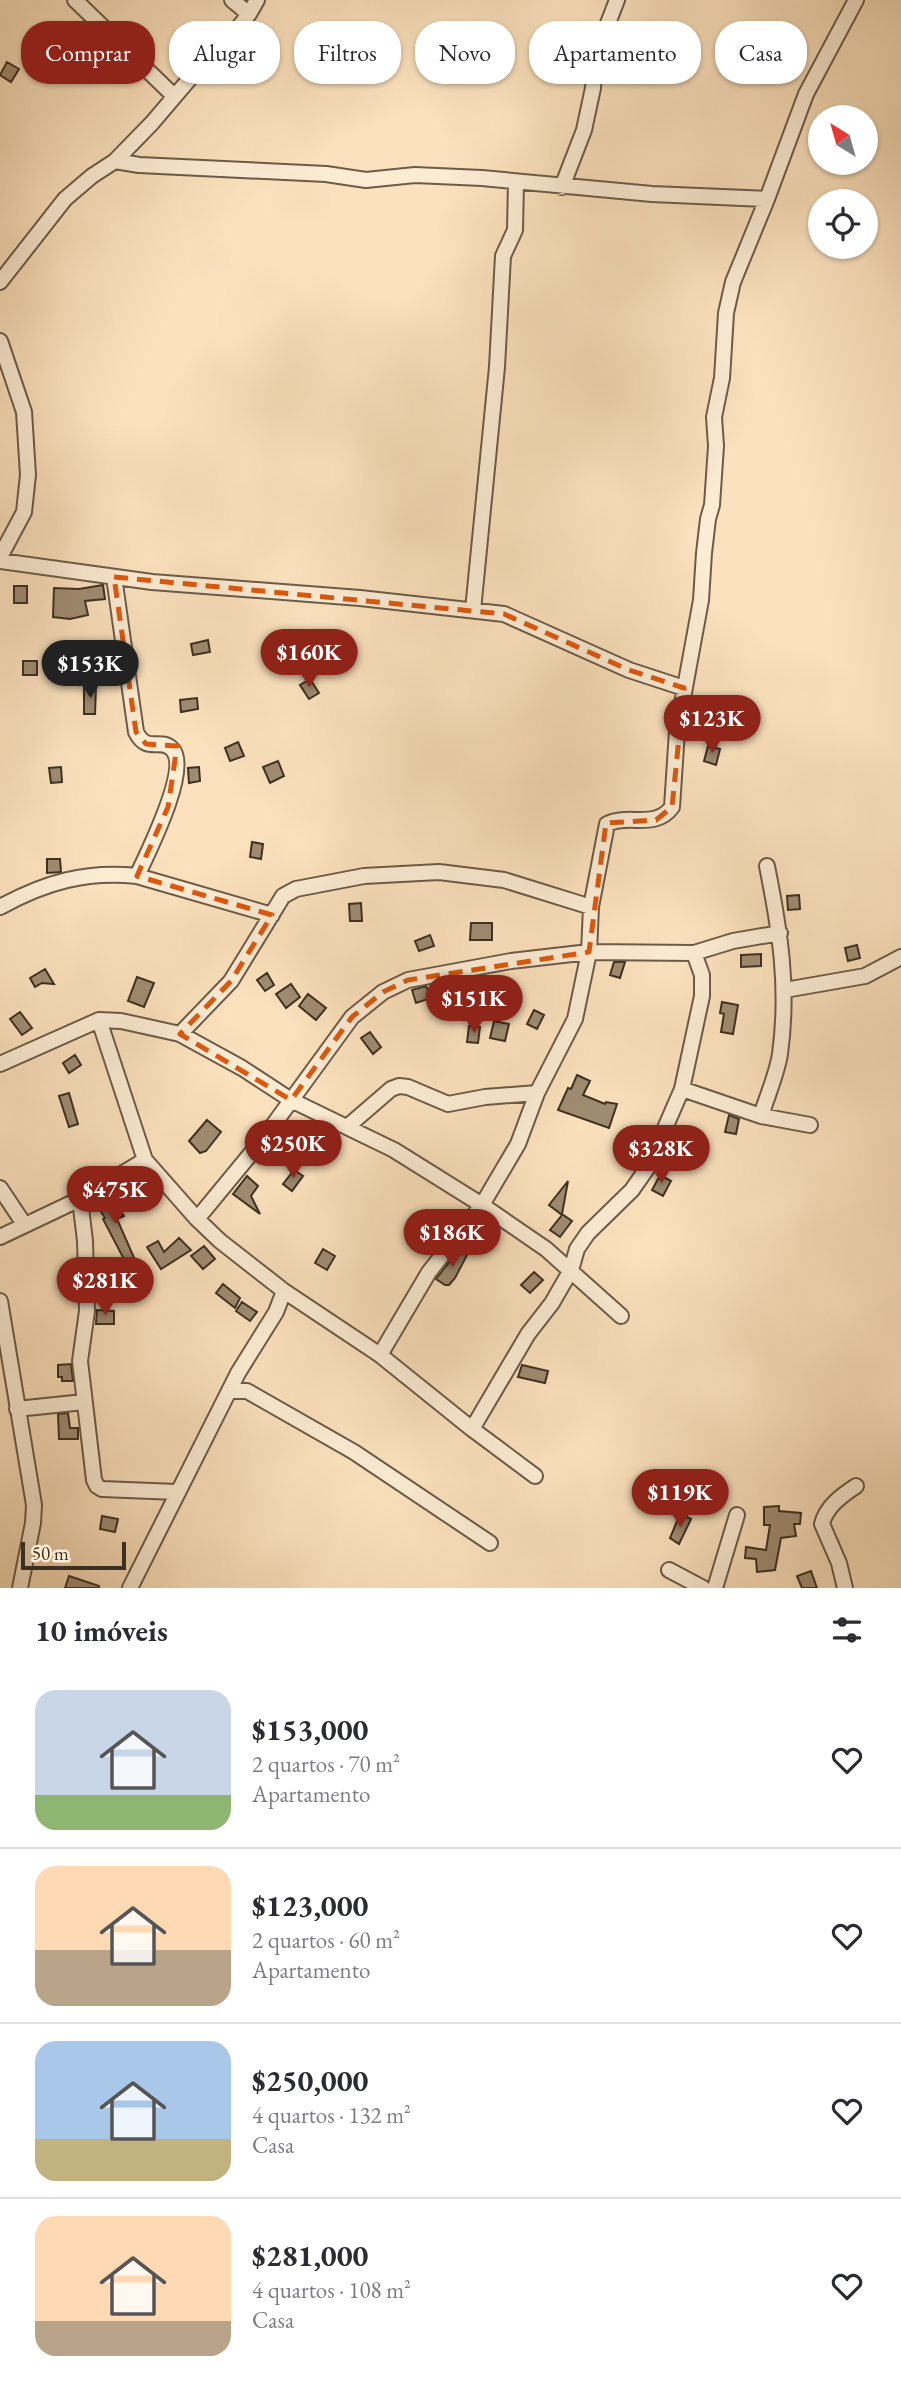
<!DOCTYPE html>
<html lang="pt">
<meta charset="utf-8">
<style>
body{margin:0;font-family:"EB Garamond",serif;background:#f7f7f7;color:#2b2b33;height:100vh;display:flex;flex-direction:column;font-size:26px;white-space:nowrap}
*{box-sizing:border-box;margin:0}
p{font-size:23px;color:#7c7c81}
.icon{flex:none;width:38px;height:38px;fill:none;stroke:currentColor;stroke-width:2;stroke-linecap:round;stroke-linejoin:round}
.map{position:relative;height:1588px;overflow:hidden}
.drawer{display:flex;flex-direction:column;background:#fff;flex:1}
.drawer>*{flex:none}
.top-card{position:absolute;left:21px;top:21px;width:859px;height:63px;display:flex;gap:14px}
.needle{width:46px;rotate:323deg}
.buttons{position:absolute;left:808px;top:105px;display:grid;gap:14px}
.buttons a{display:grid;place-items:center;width:70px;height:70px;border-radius:50%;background:#fff;box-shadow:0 2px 5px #0004;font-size:35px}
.scale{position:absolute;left:21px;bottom:18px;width:105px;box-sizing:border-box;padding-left:7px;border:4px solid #3d3021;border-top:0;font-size:19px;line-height:24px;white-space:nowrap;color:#3d3021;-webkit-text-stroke:5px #fcecd4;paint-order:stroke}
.price{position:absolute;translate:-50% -60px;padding:0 16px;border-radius:24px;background:#8f2418;color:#fff;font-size:23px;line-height:46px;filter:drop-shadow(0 2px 4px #0008)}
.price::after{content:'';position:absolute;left:50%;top:42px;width:21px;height:16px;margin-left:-10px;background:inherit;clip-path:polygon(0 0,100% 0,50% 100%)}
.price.selected{background:#222;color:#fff}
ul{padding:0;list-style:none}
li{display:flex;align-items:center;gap:21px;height:175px;padding:0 35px}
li+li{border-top:2px solid #e1e1e2}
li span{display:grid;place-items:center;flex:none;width:196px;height:140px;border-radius:21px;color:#555}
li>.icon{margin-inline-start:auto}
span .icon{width:84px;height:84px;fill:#fffc;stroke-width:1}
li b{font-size:30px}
h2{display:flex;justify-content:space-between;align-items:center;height:84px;padding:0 35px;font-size:30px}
.tag{padding:0 24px;border-radius:28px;background:#fff;box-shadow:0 2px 5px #0004;font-size:24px;line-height:63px}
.tag.selected{background:#8f2418;color:#fff}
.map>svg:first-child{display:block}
.building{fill:#a08c72;stroke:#3d3021;stroke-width:2}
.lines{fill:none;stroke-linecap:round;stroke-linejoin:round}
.street-casing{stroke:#6c5c48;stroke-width:18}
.street{stroke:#fcecd4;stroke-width:14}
.marked{fill:none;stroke:#df570d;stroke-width:5;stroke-dasharray:14 9;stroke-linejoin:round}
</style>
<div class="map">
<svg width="901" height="1588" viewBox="0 0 901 1588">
<rect width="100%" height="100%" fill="#fbe1bd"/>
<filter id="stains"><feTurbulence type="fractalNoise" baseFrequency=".00286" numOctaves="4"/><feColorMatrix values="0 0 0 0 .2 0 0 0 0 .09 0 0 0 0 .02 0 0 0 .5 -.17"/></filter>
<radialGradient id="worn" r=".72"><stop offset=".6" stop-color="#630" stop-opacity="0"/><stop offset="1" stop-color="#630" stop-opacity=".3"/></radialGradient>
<path class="building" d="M91,40L102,45L95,60L84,55Z
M7,62L19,69L11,82L0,75Z
M103,585L105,599L85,601L88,615L70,619L53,617L54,588L79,589Z
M14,586H27V603H14Z
M208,640L210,652L193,655L191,644Z
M23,661H37V675H23Z
M310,679L319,693L309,699L300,685Z
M96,686L95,714H84V687Z
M197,698L198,709L181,712L180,700Z
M238,742L244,756L230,761L225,748Z
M708,746L720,749L716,765L704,761Z
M278,761L284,776L270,783L263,767Z
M61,767L62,782L51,783L49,768Z
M199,767L200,781L189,783L188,768Z
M252,842L263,844L261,859L250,857Z
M47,859H60L61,872L47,873Z
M799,895L800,909L788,910L787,896Z
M361,903L362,921H350L349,904Z
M471,923H492V940H470Z
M430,935L434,946L419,951L415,941Z
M857,945L860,958L848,961L845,948Z
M761,954V966L741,967V955Z
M614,962H625L620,978L610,975Z
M45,969L54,984L42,983L35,987L30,978Z
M267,973L274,985L265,991L257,980Z
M137,977L154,983L144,1007L128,1001Z
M291,984L300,997L286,1008L276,994Z
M426,986L431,998L416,1003L412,990Z
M308,994L326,1008L316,1020L299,1006Z
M722,1002L738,1005L733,1034L721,1032L724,1014L720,1013Z
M534,1010L544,1015L537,1029L527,1024Z
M20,1012L32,1028L22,1035L10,1019Z
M494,1021L509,1024L505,1041L490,1038Z
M469,1026L480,1027L478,1043L467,1042Z
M370,1032L381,1047L373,1054L361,1038Z
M75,1055L81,1065L69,1073L63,1063Z
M577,1075L590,1081L583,1095L605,1104L606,1102L617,1104L609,1128L558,1110L568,1088L571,1089Z
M69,1093L78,1124L69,1127L59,1096Z
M729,1115L739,1119L736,1134L725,1132Z
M207,1120L221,1132L206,1151L200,1153L189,1141Z
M294,1170L303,1176L292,1191L283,1184Z
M660,1175L671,1181L663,1196L652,1190Z
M247,1176L258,1186L251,1196L260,1214L233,1194Z
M568,1181L562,1214L572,1221L560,1237L550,1230L562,1215L549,1205Z
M110,1195L124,1216L117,1219L135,1260L126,1263L103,1219L105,1218L96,1204Z
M179,1238L191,1250L161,1269L147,1247L158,1241L164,1252Z
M204,1246L215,1259L203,1269L191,1256Z
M323,1249L335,1256L327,1270L315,1263Z
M458,1250L467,1255L455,1278L449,1285H445L436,1279L447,1265L448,1266L447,1265Z
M534,1272L543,1280L530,1293L521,1285Z
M223,1284L240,1298L235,1308L216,1293Z
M242,1302L257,1312L250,1321L236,1311Z
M97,1310L114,1311V1324H96Z
M71,1364L73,1381H62V1377H58V1365Z
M522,1365L548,1371L545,1383L518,1377Z
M68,1413L70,1428H78V1439H59L58,1414Z
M779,1506V1511L801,1513L800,1524H794L796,1536L781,1538L775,1570L757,1572L756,1559L745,1558L746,1547L766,1550L770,1525H764V1507Z
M680,1514L691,1519L679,1544L670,1538Z
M102,1516L118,1519L115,1532L100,1529Z
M811,1571L817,1588H802L797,1576Z
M69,1576L99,1586V1588H65Z"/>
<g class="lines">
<defs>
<path id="street" d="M75,0L174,96
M232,0L249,14
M115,161L139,165L326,174L366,180L415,175L482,178L652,194L767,199
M562,187L584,130L593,88L595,57L617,0
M0,282L65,199L92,176L115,161L152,123L198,69L222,48L249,14L257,0
M0,341L24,412L28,475L24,512L0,557
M0,561L152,582L360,598L504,614L629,670L684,688
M114,577L136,732C147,754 160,737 172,749C191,768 147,854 137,876
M473,610L497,367L503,256L515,230L516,182
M0,907C46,882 85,871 137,876L272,915
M785,990L865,976L901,957
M99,1020L145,1160L197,1219L220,1241L284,1291L380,1355L472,1429L535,1476
M180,1034L231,981L283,896L296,889L364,876L439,872L504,880L591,907
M0,1064L99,1020L121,1021L180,1034L242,1068L291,1100L394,1150L482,1205L546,1249L621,1316
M682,1089L761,1116L810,1125
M761,1116C767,1096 777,1074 780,1054C789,987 780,931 767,866
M347,1127L391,1089L399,1086L408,1087L448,1104L485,1097L537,1093
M0,1188L24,1224
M80,1199L85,1241L87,1311L80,1361L94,1480L97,1486L102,1489L177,1492
M197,1219L263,1139L352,1017L383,992L408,980L511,961L589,952L694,953L733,941L780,933
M0,1237L80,1199L145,1160
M0,1301L34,1505L33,1523L20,1588
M380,1355L429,1272L482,1205L518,1144L537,1093L575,1019L589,952L591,907L607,824C629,813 655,830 672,807L677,731L701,600L704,553L708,519L712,505L716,446L714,417L722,378L726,313L733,282L767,199L806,94L856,0
M229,1391H247L354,1452L490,1543
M17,1409L84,1402
M472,1429L528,1334L552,1303L571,1270L577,1249L588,1233L632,1190L648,1167L682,1089L702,996V975L694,953
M669,1570L703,1588
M130,1588L238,1373L276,1312L284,1291
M715,1588L737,1515
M845,1588L839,1563L822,1524C826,1507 841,1496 856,1486"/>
</defs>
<use href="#street" class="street-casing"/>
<use href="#street" class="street"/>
</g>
<path class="marked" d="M114,577L504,614L629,670L684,688L672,807L656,820L606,823L589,952L408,980L383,992L352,1017L291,1100L180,1034L231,981L272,915L137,876L168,807L177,746L146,744L136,732Z"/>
<rect width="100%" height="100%" filter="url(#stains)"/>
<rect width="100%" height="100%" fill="url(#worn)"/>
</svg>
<div class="buttons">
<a><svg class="needle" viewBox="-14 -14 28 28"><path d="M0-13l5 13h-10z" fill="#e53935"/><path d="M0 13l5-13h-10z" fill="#7c7c81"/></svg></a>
<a><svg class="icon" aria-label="locate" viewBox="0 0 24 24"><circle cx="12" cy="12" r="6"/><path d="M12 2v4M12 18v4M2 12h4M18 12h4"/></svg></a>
</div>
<div class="scale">50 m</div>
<b class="price" style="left:309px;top:689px">$160K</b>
<b class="price selected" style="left:90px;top:700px">$153K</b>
<b class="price" style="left:712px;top:755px">$123K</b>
<b class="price" style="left:474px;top:1035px">$151K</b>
<b class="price" style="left:293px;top:1180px">$250K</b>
<b class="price" style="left:661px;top:1185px">$328K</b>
<b class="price" style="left:115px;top:1226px">$475K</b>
<b class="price" style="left:452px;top:1269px">$186K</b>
<b class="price" style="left:105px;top:1317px">$281K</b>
<b class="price" style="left:680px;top:1529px">$119K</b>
<div class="top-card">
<a class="tag selected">Comprar</a>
<a class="tag">Alugar</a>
<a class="tag">Filtros</a>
<a class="tag">Novo</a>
<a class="tag">Apartamento</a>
<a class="tag">Casa</a>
</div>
</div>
<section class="drawer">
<h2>10 imóveis<svg class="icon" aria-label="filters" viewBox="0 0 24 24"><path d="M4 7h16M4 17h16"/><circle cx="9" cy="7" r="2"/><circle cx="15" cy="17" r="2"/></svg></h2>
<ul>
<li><span style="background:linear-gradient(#c9d6e8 75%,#8fb573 0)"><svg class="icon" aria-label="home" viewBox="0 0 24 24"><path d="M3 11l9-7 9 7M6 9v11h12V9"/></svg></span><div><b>$153,000</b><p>2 quartos · 70 m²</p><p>Apartamento</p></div><svg class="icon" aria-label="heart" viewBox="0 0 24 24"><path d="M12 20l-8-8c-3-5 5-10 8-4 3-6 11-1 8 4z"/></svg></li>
<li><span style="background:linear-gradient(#ffd9b3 60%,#b9a48a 0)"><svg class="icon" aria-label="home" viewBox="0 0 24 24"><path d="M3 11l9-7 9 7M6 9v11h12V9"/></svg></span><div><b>$123,000</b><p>2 quartos · 60 m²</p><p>Apartamento</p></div><svg class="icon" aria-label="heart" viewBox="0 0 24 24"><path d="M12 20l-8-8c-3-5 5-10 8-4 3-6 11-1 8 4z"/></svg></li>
<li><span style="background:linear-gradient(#a9c7e8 70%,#c2b280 0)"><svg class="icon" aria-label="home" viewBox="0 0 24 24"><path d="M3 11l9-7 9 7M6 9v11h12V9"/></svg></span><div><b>$250,000</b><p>4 quartos · 132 m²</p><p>Casa</p></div><svg class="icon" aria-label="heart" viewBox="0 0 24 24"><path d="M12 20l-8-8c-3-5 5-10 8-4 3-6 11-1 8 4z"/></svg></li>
<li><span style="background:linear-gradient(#ffd9b3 75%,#b9a48a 0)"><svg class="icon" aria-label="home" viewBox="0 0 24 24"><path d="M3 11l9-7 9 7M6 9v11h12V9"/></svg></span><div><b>$281,000</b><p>4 quartos · 108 m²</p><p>Casa</p></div><svg class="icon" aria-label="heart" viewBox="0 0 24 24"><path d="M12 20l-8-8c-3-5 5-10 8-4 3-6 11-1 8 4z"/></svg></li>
</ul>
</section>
